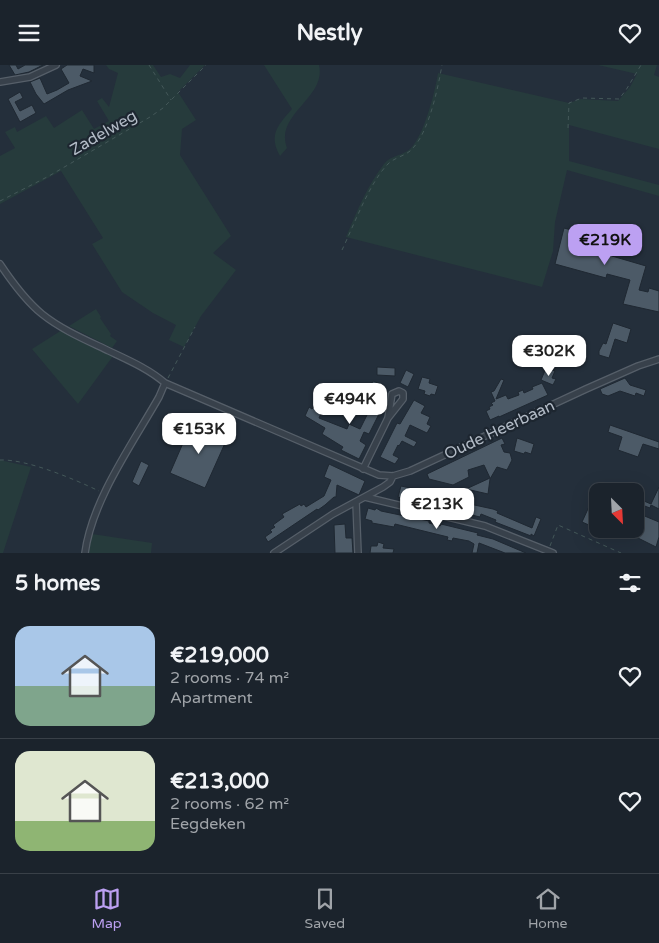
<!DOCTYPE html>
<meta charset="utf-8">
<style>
body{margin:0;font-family:"Varela Round",sans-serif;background:#282f38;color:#f1f3f6;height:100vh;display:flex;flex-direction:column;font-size:19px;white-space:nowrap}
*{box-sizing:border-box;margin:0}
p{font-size:16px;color:#a0a4a9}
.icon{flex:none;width:28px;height:28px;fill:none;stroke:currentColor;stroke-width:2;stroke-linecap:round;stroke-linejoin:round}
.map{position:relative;height:488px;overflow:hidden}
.details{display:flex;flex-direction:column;background:#1b232c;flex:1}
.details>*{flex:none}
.needle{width:32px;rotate:156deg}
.controls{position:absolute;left:589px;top:418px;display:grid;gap:10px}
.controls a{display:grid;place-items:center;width:55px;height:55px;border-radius:10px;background:#1b232c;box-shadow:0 5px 20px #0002,0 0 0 1px #394048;font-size:25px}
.price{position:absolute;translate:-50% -42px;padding:0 11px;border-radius:10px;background:#fff;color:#222;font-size:16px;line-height:32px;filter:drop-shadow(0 1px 2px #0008)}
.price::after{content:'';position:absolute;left:50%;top:30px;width:15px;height:11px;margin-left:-8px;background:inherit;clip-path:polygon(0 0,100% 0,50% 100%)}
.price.active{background:#bca0f2;color:#111}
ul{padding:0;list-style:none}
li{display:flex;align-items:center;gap:15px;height:125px;padding:0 15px}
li+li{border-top:1px solid #394048}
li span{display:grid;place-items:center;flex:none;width:140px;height:100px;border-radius:15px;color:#555}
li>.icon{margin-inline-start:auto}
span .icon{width:60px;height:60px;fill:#fffc;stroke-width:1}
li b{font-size:21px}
h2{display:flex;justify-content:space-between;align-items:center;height:60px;padding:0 15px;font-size:21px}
header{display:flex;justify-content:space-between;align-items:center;height:65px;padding:0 15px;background:#1b232c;font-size:22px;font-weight:700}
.dock{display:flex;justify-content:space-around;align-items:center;height:70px;border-top:1px solid #394048;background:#1b232c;font-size:14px;color:#a0a4a9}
.dock a{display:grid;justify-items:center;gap:2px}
.dock .active{color:#bca0f2}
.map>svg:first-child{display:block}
.green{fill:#263b3c}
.building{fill:#4c5a67;stroke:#1f2832}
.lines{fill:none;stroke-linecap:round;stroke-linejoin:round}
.minor-casing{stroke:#565f69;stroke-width:8}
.path{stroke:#445859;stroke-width:1;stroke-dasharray:4 4;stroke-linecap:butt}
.minor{stroke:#38414b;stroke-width:5.5}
.labels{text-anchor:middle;stroke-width:4.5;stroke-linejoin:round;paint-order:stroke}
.street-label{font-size:16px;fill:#b3bcc7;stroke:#1d2630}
</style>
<header><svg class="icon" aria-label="menu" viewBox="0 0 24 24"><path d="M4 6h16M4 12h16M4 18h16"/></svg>Nestly<svg class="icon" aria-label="heart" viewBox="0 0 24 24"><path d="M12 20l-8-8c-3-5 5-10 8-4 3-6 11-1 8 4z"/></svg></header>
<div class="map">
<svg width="659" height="488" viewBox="0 0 659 488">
<rect width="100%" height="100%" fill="#242f3b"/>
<path class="green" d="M106,0H153L161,12L170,9L180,13L190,0H205L178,27L196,55L182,64L180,90L231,171L213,188L236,205L201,251L184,282L169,275L176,260L153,248L122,227L92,179L103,173L61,106L0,139V91L15,83L5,67L15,62L17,67L46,51L54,63L82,45L94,64L109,56L97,36L102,33L109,42L118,8L109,4Z
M264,0H319C327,33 274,49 287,83L280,91C268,70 278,60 292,44Z
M598,0H657L654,10L659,12V84L569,60V96L659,120V131L567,105L555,157L553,186L542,222L346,172C357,146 367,121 384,99C391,90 402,91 410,84C424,71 435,27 438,8L569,38L581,34L618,36L630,22L637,9Z
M96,244L101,252L100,253L111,269L110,271L117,276L112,283L69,261Z
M62,265L113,291L78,339L32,284Z
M0,395L31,402L3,488H0Z
M92,469L152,478L151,488H88Z"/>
<path class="building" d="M9,0H16L18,4L25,0H43L29,7L15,10Z
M67,0H94V8L83,4L80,11L92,16L68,25L44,39L36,29L30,17L40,13L47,29L57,25L69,18L61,4Z
M20,27L23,33L15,37L20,46L32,40L36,48L20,57L8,34Z
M564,163L616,177L612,191L646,201L639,225L648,227L649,223L659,226V247L623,239L630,215L607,209L606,213L555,199Z
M613,258L631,264L627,278L615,274L609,293L599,290V286L603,278L606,279Z
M377,302L395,303V311L377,310Z
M546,303L555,306L552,313L556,314L553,320L541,315Z
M406,305L414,309L408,322L400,318Z
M422,312L430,314L429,318L438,321L435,330L431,329L430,331L424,329L425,326L418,324Z
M625,313L630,320L646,325L644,331L636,328L635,331L620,326L608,331L602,329L600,324Z
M501,314L504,315L496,334L506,330L508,334L519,330L518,327L523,325L524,328L533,324L532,322L542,318L548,330L499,352V351L490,355L486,346L490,344L489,342L493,340L491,338L495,336L491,327L494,326Z
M373,316L383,320L373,346L379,349L369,369L364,367L360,376L366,380L359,394L341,385L343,382L322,369L325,363L305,351L309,342L312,344L316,340L323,344L319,353L347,364L349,359L360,364L368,348L366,347L368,344L363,342L371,324H369Z
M414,335L425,341L421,348L430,352L427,359L431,361L427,368L410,360L405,371L417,377L414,382L402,376L399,381L398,380L393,390L399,393L395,399L380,392L397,358L400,359Z
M193,355L203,360L199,370L212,376L218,362L232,367L228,377L226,376L205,423L170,408Z
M610,360L659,377V384L643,379L638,392L618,385L622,372L608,367Z
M502,373L505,379L501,380L504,387L510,388L512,395L507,405L497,402L490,414L488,429L466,424L490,413L484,400L468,405L469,412L453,420L429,414L427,409Z
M517,373L534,379L531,389L525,387L524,389L514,386Z
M141,396L149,400L139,421L132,417Z
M329,399L365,416L359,430L337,420L336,432H334L325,440L318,445L317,444L268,477L265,472L272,467L270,465L275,462L273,460L284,452L282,449L300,439L301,441L304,439L306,442L324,431L331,415L324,412Z
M401,421L420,425V423L425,424L442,428V431L465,438L493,444L498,446L497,448L532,463L536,452L541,454L534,471L531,469V471L495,457L496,455L481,449L480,452L398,432Z
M598,422V464L582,457Z
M659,422V444L651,440L650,443L642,440L644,436L651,439Z
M368,443L375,445L376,443L381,446L429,456V458L440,461L441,459L478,468L477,470L493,474L526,488H505L479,478L477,488H472L474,479L469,476L453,473L452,476L447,475L448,472L395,459L394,462L372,458V456L365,454Z
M635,447L659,457V472L656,482L620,464L616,472L598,464H635Z
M345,459L346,473H352L353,488H335L334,460Z
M378,477L384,479L383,483L394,484L393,488H370L371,481H377Z"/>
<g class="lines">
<defs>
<path id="minor" d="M0,17L30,12L56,0
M0,199C12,217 25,235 42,249C62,265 86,275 109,286C128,295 149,304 165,318L379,410L393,411L410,406L586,324L638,301L659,294
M363,404L388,353L392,329L399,326L403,328V334L388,353
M365,432L485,461L553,488
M356,437L358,488
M85,488C92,435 133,378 159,332L165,318
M274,488L333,449L383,422L390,417L393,411"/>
</defs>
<use href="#minor" class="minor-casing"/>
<path class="path" d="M149,0L171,35
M568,63L569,38L582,33L619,34L626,25L641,0
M0,136L49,111L150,52L163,43L206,0
M342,185C354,160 369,119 387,100C394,92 407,91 413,83C429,66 438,23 442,0
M168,313L195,262
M0,395C27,394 74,414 99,426
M550,481L558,460L621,488"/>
<use href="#minor" class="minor"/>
</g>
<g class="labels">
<g class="street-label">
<text transform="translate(103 67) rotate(-30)" y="6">Zadelweg</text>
<text transform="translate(499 364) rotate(-25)" y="6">Oude Heerbaan</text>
</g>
</g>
</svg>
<div class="controls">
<a><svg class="needle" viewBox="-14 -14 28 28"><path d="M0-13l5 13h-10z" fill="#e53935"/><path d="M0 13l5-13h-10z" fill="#a0a4a9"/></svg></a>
</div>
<b class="price active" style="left:605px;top:201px">€219K</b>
<b class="price" style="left:549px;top:312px">€302K</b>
<b class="price" style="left:350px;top:360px">€494K</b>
<b class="price" style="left:199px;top:390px">€153K</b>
<b class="price" style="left:437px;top:465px">€213K</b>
</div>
<section class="details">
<h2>5 homes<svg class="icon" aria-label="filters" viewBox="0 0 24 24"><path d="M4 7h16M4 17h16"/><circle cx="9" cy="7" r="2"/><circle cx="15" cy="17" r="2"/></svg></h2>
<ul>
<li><span style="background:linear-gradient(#a9c7e8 60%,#7fa58c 0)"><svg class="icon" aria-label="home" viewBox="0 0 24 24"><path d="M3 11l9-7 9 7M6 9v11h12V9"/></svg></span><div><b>€219,000</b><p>2 rooms · 74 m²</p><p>Apartment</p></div><svg class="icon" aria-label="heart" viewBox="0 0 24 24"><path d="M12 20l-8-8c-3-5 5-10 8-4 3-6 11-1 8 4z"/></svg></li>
<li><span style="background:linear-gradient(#dfe7d0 70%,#8fb573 0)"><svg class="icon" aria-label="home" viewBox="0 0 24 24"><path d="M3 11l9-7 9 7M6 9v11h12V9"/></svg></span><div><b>€213,000</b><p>2 rooms · 62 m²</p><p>Eegdeken</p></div><svg class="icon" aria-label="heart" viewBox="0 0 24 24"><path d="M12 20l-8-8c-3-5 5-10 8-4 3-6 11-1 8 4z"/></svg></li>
</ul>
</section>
<nav class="dock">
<a class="active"><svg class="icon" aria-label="map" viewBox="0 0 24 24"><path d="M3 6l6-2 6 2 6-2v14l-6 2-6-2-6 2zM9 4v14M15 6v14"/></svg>Map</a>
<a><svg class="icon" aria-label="saved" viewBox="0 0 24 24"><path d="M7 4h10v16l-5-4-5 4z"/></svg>Saved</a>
<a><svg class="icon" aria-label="home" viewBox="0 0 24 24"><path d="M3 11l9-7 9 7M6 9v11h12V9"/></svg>Home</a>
</nav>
